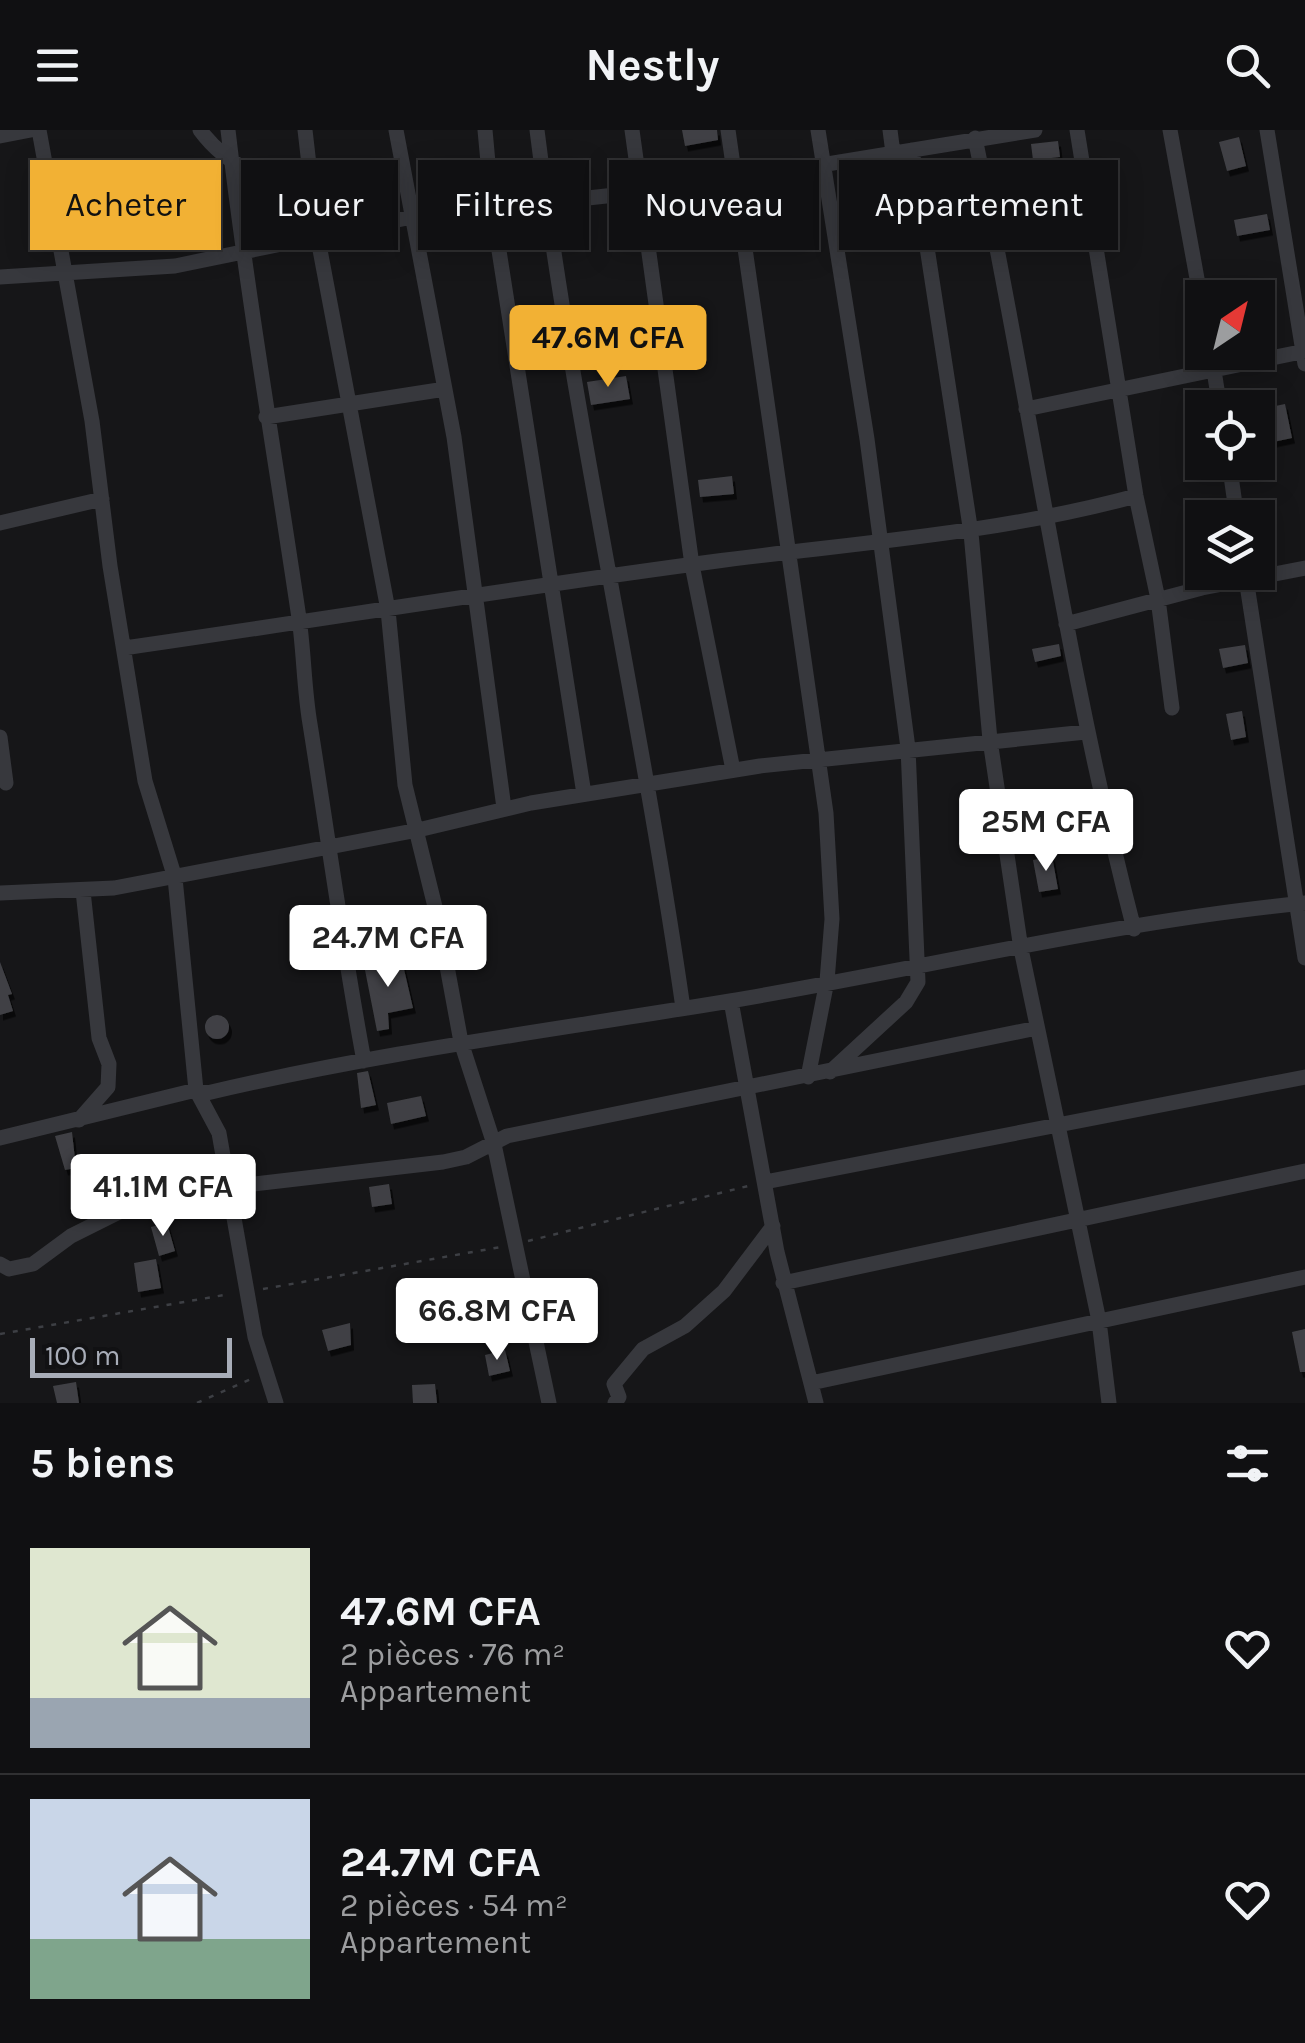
<!DOCTYPE html>
<html lang="fr">
<meta charset="utf-8">
<style>
body{margin:0;font-family:Karla,sans-serif;background:#1e1e20;color:#f1f3f6;height:100vh;display:flex;flex-direction:column;font-size:38px;white-space:nowrap}
*{box-sizing:border-box;margin:0}
p{font-size:32px;color:#9c9d9f}
.icon{flex:none;width:55px;height:55px;fill:none;stroke:currentColor;stroke-width:2;stroke-linecap:round;stroke-linejoin:round}
.map{position:relative;height:1273px;overflow:hidden}
.sheet{display:flex;flex-direction:column;background:#101012;flex:1}
.sheet>*{flex:none}
.guide{position:absolute;left:30px;top:30px;width:1245px;height:90px;display:flex;gap:20px}
.needle{width:65px;rotate:35deg}
.buttons{position:absolute;left:1185px;top:150px;display:grid;gap:20px}
.buttons a{display:grid;place-items:center;width:90px;height:90px;border-radius:0px;background:#101012;box-shadow:0 5px 25px #0003,0 0 0 2px #303032;font-size:50px}
.scale{position:absolute;left:30px;bottom:25px;width:202px;box-sizing:border-box;padding-left:10px;border:5px solid #a8adb8;border-top:0;font-size:28px;line-height:35px;white-space:nowrap;color:#a8adb8;-webkit-text-stroke:8px #111113;paint-order:stroke}
.price{position:absolute;translate:-50% -85px;padding:0 22px;border-radius:10px;background:#fff;color:#222;font-size:32px;line-height:65px;filter:drop-shadow(0 2px 5px #0008)}
.price::after{content:'';position:absolute;left:50%;top:60px;width:30px;height:22px;margin-left:-15px;background:inherit;clip-path:polygon(0 0,100% 0,50% 100%)}
.price.active{background:#f2b134;color:#111}
ul{padding:0;list-style:none}
li{display:flex;align-items:center;gap:30px;height:250px;padding:0 30px}
li+li{border-top:2px solid #303032}
li span{display:grid;place-items:center;flex:none;width:280px;height:200px;border-radius:0px;color:#555}
li>.icon{margin-inline-start:auto}
span .icon{width:120px;height:120px;fill:#fffc;stroke-width:1}
li b{font-size:42px}
h2{display:flex;justify-content:space-between;align-items:center;height:120px;padding:0 30px;font-size:42px}
.tag{padding:0 35px;border-radius:0px;background:#101012;box-shadow:0 5px 25px #0003,0 0 0 2px #303032;font-size:35px;line-height:90px}
.tag.active{background:#f2b134;color:#111}
header{display:flex;justify-content:space-between;align-items:center;height:130px;padding:0 30px;background:#101012;font-size:45px;font-weight:700}
.map>svg:first-child{display:block}
.building{fill:#404145;filter:url(#shadow)}
.lines{fill:none;stroke-linecap:round;stroke-linejoin:round}
.path{stroke:#3d3f44;stroke-width:2.5;stroke-dasharray:5 8;stroke-linecap:butt}
.minor{stroke:#37383d;stroke-width:15}
</style>
<header><svg class="icon" aria-label="menu" viewBox="0 0 24 24"><path d="M4 6h16M4 12h16M4 18h16"/></svg>Nestly<svg class="icon" aria-label="search" viewBox="0 0 24 24"><circle cx="10" cy="10" r="6"/><path d="M15 15l6 6"/></svg></header>
<div class="map">
<svg width="1305" height="1273" viewBox="0 0 1305 1273">
<defs>
<filter id="shadow"><feDropShadow dx="3" dy="5.5" stdDeviation="0" flood-color="#0009"/></filter>
</defs>
<rect width="100%" height="100%" fill="#161618"/>
<path class="building" d="M682,0H717L718,10L685,16Z
M1239,7L1246,36L1227,41L1219,12Z
M1058,11L1060,27L1033,30L1031,14Z
M1267,84L1270,100L1237,106L1234,90Z
M626,246L630,269L591,275L587,252Z
M1285,274L1292,308L1273,312L1266,278Z
M732,346L734,364L700,367L698,350Z
M1059,514L1061,526L1035,532L1032,519Z
M1245,515L1248,533L1223,538L1219,519Z
M1242,581L1246,607L1231,610L1226,584Z
M1052,726L1058,759L1039,762L1033,730Z
M400,822L413,878L388,883L389,899L377,901L365,840L382,836L383,826Z
M0,832L12,864L8,865L13,881L0,885Z
M205 897a12 12 0 1 1 24 0a12 12 0 1 1-24 0Z
M368,941L376,975L361,978L357,943Z
M421,966L426,986L391,994L387,973Z
M72,1002L76,1038L65,1040L55,1006Z
M159,1024L162,1038L156,1040L157,1046L140,1049L144,1064L121,1069L114,1032Z
M389,1054L392,1074L372,1077L369,1057Z
M167,1093L175,1121L159,1126L151,1097Z
M156,1129L161,1158L138,1162L134,1133Z
M350,1193L351,1215L328,1221L322,1200Z
M1305,1199V1242H1300L1292,1202Z
M505,1220L510,1241L489,1246L485,1225Z
M76,1252L79,1273H57L53,1256Z
M435,1254L437,1273H413L412,1255Z"/>
<g class="lines">
<path class="path" d="M528,1111L748,1056
M263,1159L501,1117
M0,1204L230,1164
M197,1273L251,1249"/>
<path class="minor" d="M39,0L92,291L110,436L145,651L175,748L196,960L219,1003L255,1207L276,1273
M200,0C228,38 268,52 312,61
M228,0C247,164 275,326 299,488C304,523 304,559 310,594C328,707 343,819 364,931
M305,0L317,104L388,480L405,655L439,793L461,912L494,1014L549,1273
M396,0L454,307L504,678
M485,0L492,76L584,664
M537,0C574,295 641,584 683,878
M632,0L692,435L733,640
M728,0L826,683L832,789L827,851L808,947
M818,0L867,309L908,618L918,852L906,872L830,942
M890,0L893,23
M1077,0L1136,366L1158,469L1172,578
M1170,0L1202,176
M1267,0L1305,234
M0,6L31,0
M975,8C1030,271 1066,538 1134,799
M912,20L971,403L990,610L1021,819L1099,1191L1109,1273
M0,147L175,136L412,87L680,58L1035,0
M1211,222L1220,278
M1026,279L1305,221
M266,287L445,259
M1229,332L1237,388
M0,393L102,369
M1245,442L1305,828
M1066,494L1202,458L1305,438
M124,518C319,490 514,458 710,432C853,413 996,404 1136,366
M0,607L6,653
M0,763L114,758L418,700L531,673L760,636L1086,602
M731,871L777,1122L816,1273
M79,990L108,957L109,934L99,908L83,761
M0,1008L196,960L207,963C380,922 555,900 730,871C921,839 1112,792 1305,773
M765,1052L1305,947
M0,1134L9,1139L33,1134L71,1106L121,1081L228,1057L443,1032L466,1027L507,1006L1037,898
M783,1153L1305,1041
M811,1253L1305,1147
M615,1273L619,1267L614,1254L643,1219L685,1196L724,1161L773,1096"/>
</g>
</svg>
<div class="buttons">
<a><svg class="needle" viewBox="-14 -14 28 28"><path d="M0-13l5 13h-10z" fill="#e53935"/><path d="M0 13l5-13h-10z" fill="#9c9d9f"/></svg></a>
<a><svg class="icon" aria-label="locate" viewBox="0 0 24 24"><circle cx="12" cy="12" r="6"/><path d="M12 2v4M12 18v4M2 12h4M18 12h4"/></svg></a>
<a><svg class="icon" aria-label="layers" viewBox="0 0 24 24"><path d="M12 4l9 5-9 5-9-5zM3 14l9 5 9-5"/></svg></a>
</div>
<div class="scale">100 m</div>
<b class="price active" style="left:608px;top:260px">47.6M CFA</b>
<b class="price" style="left:1046px;top:744px">25M CFA</b>
<b class="price" style="left:388px;top:860px">24.7M CFA</b>
<b class="price" style="left:163px;top:1109px">41.1M CFA</b>
<b class="price" style="left:497px;top:1233px">66.8M CFA</b>
<div class="guide">
<a class="tag active">Acheter</a>
<a class="tag">Louer</a>
<a class="tag">Filtres</a>
<a class="tag">Nouveau</a>
<a class="tag">Appartement</a>
</div>
</div>
<section class="sheet">
<h2>5 biens<svg class="icon" aria-label="filters" viewBox="0 0 24 24"><path d="M4 7h16M4 17h16"/><circle cx="9" cy="7" r="2"/><circle cx="15" cy="17" r="2"/></svg></h2>
<ul>
<li><span style="background:linear-gradient(#dfe7d0 75%,#9aa5b1 0)"><svg class="icon" aria-label="home" viewBox="0 0 24 24"><path d="M3 11l9-7 9 7M6 9v11h12V9"/></svg></span><div><b>47.6M CFA</b><p>2 pièces · 76 m²</p><p>Appartement</p></div><svg class="icon" aria-label="heart" viewBox="0 0 24 24"><path d="M12 20l-8-8c-3-5 5-10 8-4 3-6 11-1 8 4z"/></svg></li>
<li><span style="background:linear-gradient(#c9d6e8 70%,#7fa58c 0)"><svg class="icon" aria-label="home" viewBox="0 0 24 24"><path d="M3 11l9-7 9 7M6 9v11h12V9"/></svg></span><div><b>24.7M CFA</b><p>2 pièces · 54 m²</p><p>Appartement</p></div><svg class="icon" aria-label="heart" viewBox="0 0 24 24"><path d="M12 20l-8-8c-3-5 5-10 8-4 3-6 11-1 8 4z"/></svg></li>
</ul>
</section>
